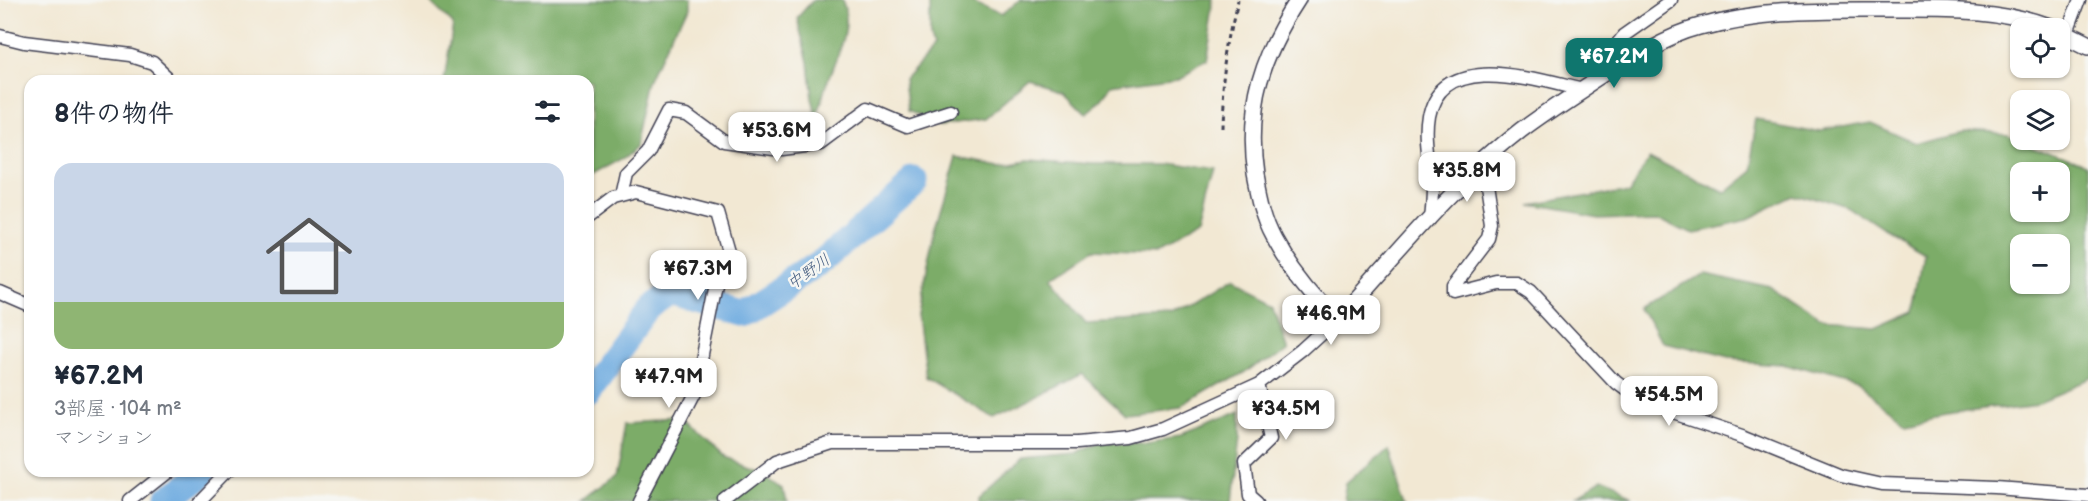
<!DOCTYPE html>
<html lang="ja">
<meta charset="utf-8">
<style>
body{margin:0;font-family:"Balsamiq Sans","Klee One",sans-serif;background:#f6f6f7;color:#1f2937;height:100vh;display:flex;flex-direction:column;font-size:22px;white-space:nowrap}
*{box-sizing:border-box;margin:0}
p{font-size:20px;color:#747a83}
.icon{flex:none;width:33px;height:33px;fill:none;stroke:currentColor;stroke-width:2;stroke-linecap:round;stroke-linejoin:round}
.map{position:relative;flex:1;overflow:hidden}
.panel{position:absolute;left:24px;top:75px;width:570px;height:402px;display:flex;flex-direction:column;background:#fff;border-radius:18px;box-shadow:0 2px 4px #0004}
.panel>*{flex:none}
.buttons{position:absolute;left:2010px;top:18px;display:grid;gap:12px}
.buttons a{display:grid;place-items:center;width:60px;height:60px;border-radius:12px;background:#fff;box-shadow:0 2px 4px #0004;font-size:30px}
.price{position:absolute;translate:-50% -51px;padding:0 14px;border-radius:12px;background:#fff;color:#222;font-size:20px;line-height:39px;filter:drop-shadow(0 2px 3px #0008)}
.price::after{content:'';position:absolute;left:50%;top:36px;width:18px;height:14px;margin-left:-9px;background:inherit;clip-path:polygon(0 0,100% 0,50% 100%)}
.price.active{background:#0f766e;color:#fff}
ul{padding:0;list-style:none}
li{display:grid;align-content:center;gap:12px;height:318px;padding:0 30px}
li+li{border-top:2px solid #e0e1e3}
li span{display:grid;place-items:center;height:186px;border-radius:18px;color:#555}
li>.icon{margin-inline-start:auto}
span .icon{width:108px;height:108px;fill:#fffc;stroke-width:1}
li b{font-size:26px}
h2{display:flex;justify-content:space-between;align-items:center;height:72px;padding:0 30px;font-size:26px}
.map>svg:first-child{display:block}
.forest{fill:#7cac67;stroke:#4f6751;stroke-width:1.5;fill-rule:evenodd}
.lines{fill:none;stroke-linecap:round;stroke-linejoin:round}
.river{stroke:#6eabe0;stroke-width:27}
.minor-casing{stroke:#414052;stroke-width:15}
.tertiary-casing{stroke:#414052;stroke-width:18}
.path{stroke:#414052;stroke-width:3;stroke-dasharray:4.5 4.5;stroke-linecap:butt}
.minor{stroke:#fff;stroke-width:12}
.tertiary{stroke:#fff;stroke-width:15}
.labels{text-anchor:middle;stroke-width:5;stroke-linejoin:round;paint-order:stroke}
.water-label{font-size:16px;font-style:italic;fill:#40597d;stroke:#f6f6f2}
</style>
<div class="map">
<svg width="2088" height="501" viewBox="0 0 2088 501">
<rect width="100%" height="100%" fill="#f6f6f2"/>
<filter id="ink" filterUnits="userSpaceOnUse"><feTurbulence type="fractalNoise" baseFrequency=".0167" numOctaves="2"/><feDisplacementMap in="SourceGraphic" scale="12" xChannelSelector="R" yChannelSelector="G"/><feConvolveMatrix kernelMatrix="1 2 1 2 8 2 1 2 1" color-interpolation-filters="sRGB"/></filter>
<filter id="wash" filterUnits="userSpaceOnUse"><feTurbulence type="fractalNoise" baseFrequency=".008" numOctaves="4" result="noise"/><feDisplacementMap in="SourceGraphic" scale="24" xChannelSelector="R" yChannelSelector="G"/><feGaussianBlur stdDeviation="1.35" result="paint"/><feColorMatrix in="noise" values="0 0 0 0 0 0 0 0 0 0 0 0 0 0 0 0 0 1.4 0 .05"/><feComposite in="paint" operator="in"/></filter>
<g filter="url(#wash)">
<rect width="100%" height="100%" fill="#f2e8d3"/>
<path class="forest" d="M428,0H687V11L655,81L641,144L623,159L588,178V81H444L453,24Z
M813,0H842C854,28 837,55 828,82C824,94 821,106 817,118L812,99L808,62L797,18Z
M930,0H966L1001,16L1021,0H1217L1207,60L1175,76L1112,85L1103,100L1086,114L1063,91L1030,81L986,119L940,125L909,111L905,79L933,48L930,38Z
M1756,119L1819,131L1870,122L1917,143L1960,131L2008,134L2088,166V378L2036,400L1945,412L1904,420L1858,386L1787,366L1725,362L1663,346L1644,309L1700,275L1773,290L1826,325L1877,329L1916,312L1926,256L1887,234L1851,210L1797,193L1747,217L1688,229L1654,212L1593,214L1525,202L1625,183L1647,151L1719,188L1747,165ZM2020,172H2060V212H2020ZM2020,244H2060V284H2020Z
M957,156L1001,164L1028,159L1093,164H1159L1213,172L1198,232L1157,255L1091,252L1050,279L1086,323L1171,318L1230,281L1269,301L1283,342L1244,372L1181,408L1125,414L1082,374L1038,397L994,418L926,377L918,315L935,230Z
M1237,415V440L1230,501H978L979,496L1020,459L1076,454L1100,443H1146L1181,438Z
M684,420L723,457L762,471L784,484L787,501H586L617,477L627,423Z
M1389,445L1407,501H1343L1346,482Z
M1596,487L1631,501H1573Z"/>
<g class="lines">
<path class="river" d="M588,391L649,308L671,293L744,314L820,265L914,181
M163,501L202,471"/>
</g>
</g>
<g filter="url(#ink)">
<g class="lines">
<defs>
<path id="minor" d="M2068,35L2081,0
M0,36L24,42L130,55L152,62L172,81
M1628,59L1619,39L1624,33L1671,0
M1483,166L1492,226L1489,239L1453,286V294L1496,283H1517L1531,292L1616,383L1632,395L1667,410L1745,436L1841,475L1882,484L1997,488L2088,495
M621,196L626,173L648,151L669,110L686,113L724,141L781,149L821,144L868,109L908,126L951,112
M588,217L613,198L636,192L718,213L729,251L717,279L694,395L639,501
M1430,219C1431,208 1432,197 1432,186C1431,163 1425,140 1429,117C1441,47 1538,80 1582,90
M0,293L30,306
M130,501L168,471
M200,501L229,471
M725,501L777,461L832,443H1077L1131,438L1163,429L1259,385L1303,351L1338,319
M1256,501L1248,494L1244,464L1271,438L1259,385"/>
<path id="tertiary" d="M1299,0C1263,55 1245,107 1255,174C1259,195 1263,216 1274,236C1290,266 1314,295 1338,319C1397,255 1453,184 1522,131C1547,112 1574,95 1601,77C1630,58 1666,34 1701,25C1758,9 1817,10 1876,10C1935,10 1995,7 2051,28
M2060,32L2088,46"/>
</defs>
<use href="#minor" class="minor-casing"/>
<use href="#tertiary" class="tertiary-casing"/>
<path class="path" d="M1221,127C1222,85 1228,42 1238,0"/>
<use href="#minor" class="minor"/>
<use href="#tertiary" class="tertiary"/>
</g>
</g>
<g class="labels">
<g class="water-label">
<text transform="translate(808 271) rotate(-35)" y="6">中野川</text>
</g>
</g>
</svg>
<div class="buttons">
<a><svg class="icon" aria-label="locate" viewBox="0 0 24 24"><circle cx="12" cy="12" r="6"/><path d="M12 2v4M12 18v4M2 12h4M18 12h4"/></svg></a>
<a><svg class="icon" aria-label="layers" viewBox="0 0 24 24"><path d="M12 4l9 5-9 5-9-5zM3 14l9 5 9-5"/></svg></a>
<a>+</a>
<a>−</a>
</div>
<b class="price active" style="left:1614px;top:89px">¥67.2M</b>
<b class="price" style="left:777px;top:163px">¥53.6M</b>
<b class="price" style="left:1467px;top:203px">¥35.8M</b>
<b class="price" style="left:698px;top:301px">¥67.3M</b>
<b class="price" style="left:1331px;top:346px">¥46.9M</b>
<b class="price" style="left:669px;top:409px">¥47.9M</b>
<b class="price" style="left:1669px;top:427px">¥54.5M</b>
<b class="price" style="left:1286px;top:441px">¥34.5M</b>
<section class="panel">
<h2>8件の物件<svg class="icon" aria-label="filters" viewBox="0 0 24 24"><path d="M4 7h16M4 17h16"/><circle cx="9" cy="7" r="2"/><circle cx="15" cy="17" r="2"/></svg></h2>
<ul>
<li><span style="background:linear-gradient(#c9d6e8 75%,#8fb573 0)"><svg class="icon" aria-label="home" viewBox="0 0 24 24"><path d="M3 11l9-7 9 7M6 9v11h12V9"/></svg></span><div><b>¥67.2M</b><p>3部屋 · 104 m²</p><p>マンション</p></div></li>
</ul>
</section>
</div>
